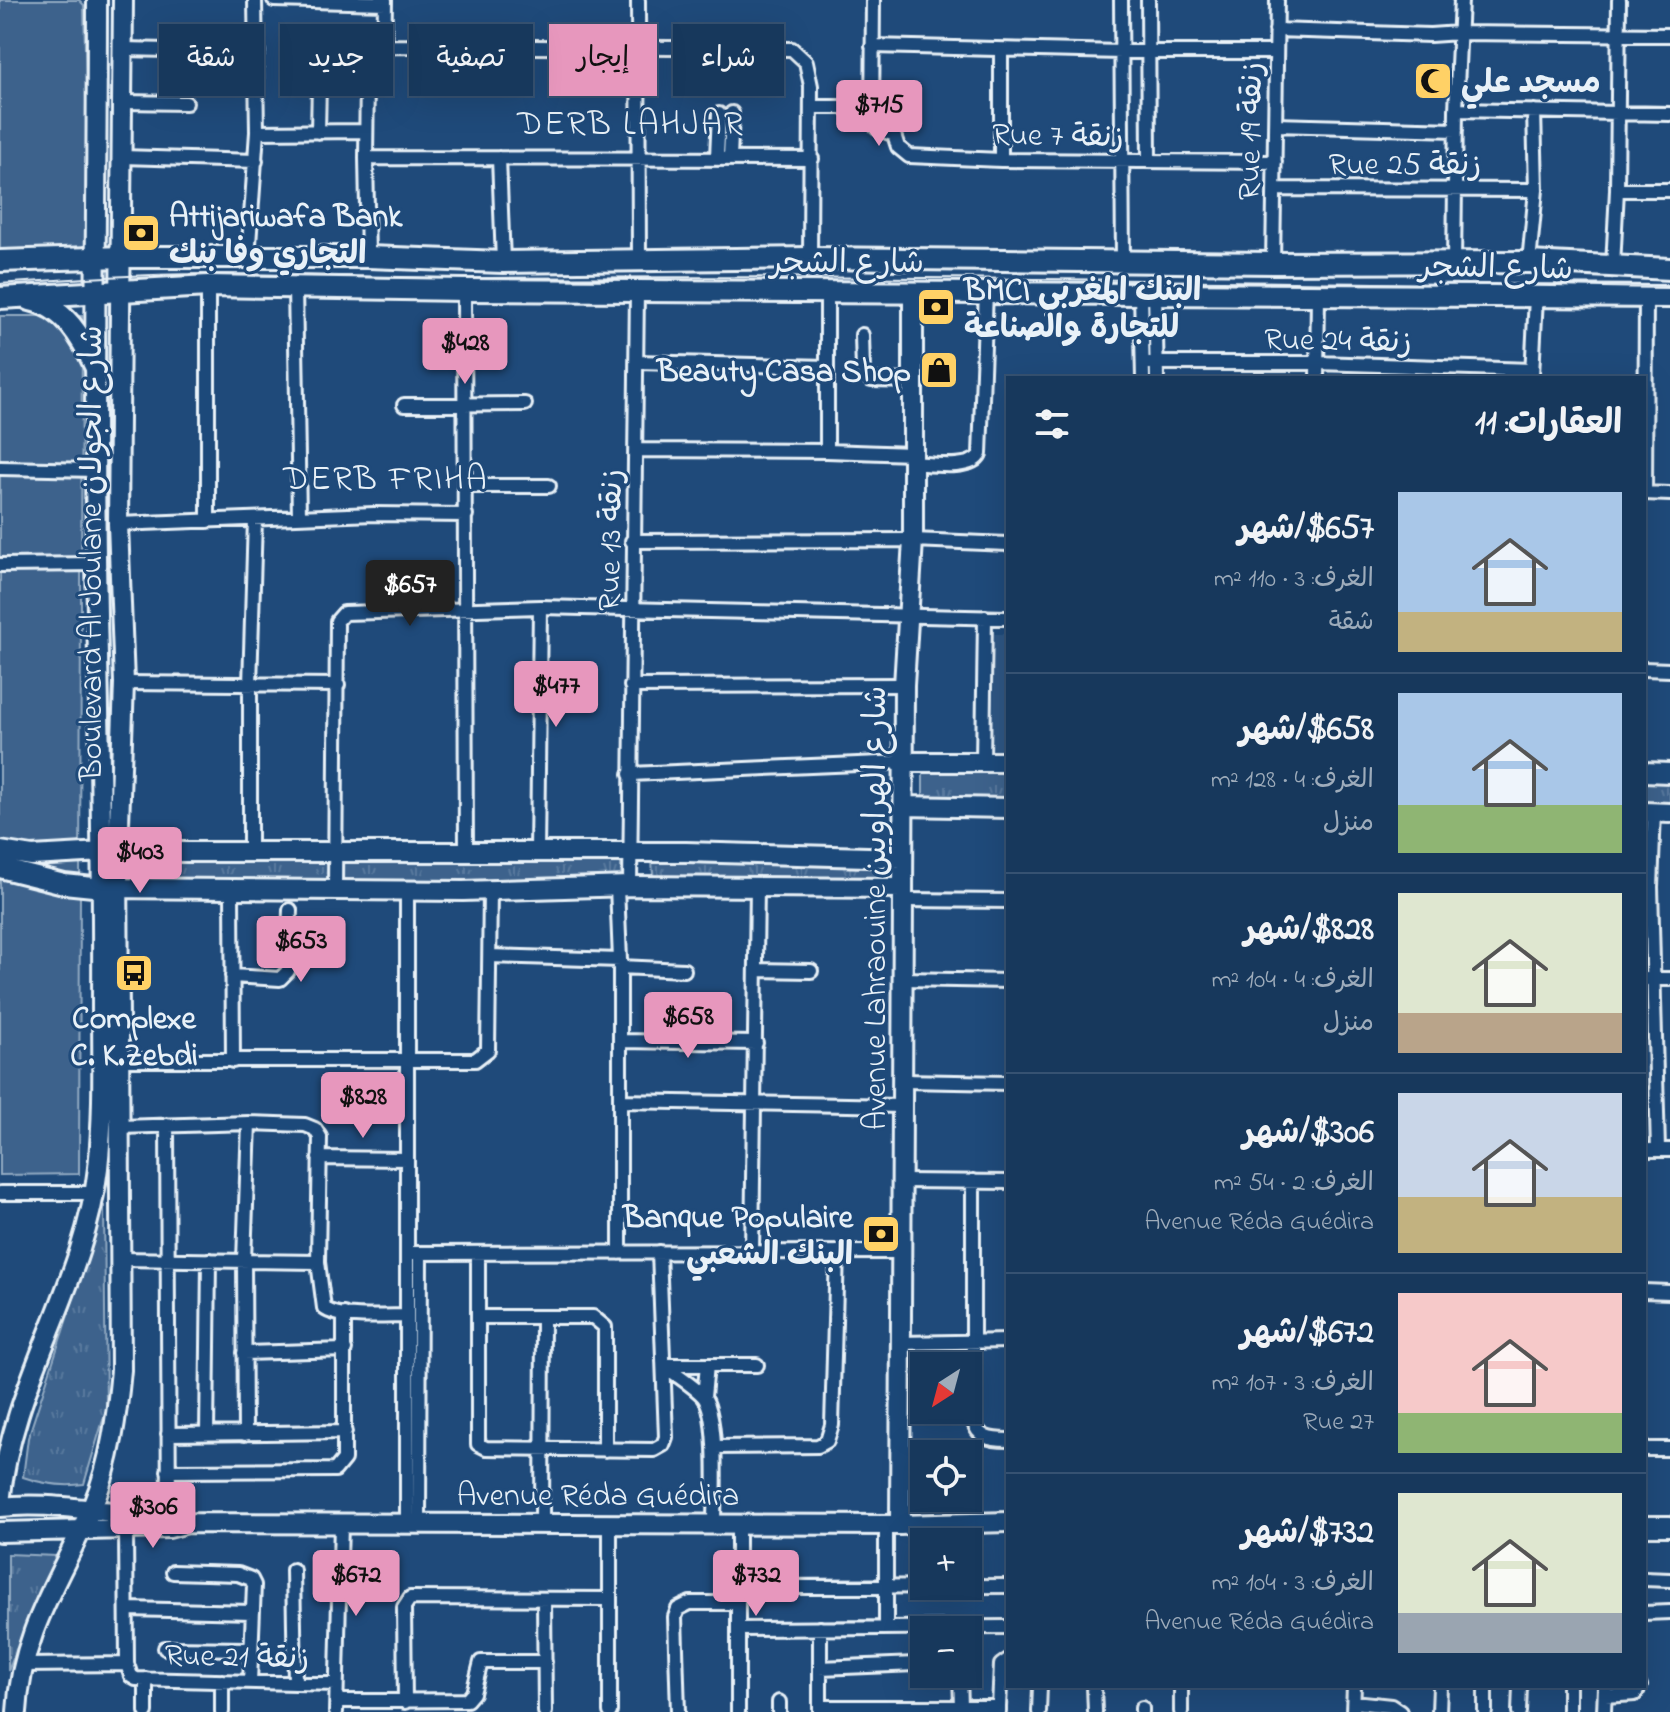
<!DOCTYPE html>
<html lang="ar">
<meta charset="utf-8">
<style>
body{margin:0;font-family:"Indie Flower","Playpen Sans Arabic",sans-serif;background:#203f62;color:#f1f3f6;direction:rtl;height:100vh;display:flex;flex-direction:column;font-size:30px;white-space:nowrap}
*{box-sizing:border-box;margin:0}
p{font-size:26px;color:#9eacbb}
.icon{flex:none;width:44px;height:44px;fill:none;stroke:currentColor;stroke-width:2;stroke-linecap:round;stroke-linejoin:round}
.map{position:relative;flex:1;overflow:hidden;direction:ltr}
.drawer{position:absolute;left:1006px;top:376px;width:640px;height:1312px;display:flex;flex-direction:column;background:#17385c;border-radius:0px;box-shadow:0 8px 32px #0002,0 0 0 2px #365272;direction:rtl}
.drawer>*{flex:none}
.guide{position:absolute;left:24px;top:24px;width:760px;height:72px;direction:rtl;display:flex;gap:16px}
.needle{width:52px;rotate:216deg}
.fabs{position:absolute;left:910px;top:1352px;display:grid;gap:16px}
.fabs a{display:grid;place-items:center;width:72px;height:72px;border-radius:0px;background:#17385c;box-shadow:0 8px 32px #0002,0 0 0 2px #365272;font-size:40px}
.price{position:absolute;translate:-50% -68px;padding:0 18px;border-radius:8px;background:#e797bd;color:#111;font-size:26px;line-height:52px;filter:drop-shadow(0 2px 4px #0008)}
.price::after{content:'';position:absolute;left:50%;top:48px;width:24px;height:18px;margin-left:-12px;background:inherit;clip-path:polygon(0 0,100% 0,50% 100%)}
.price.on{background:#222;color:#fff}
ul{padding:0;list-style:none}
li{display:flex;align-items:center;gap:24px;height:200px;padding:0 24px}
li+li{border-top:2px solid #365272}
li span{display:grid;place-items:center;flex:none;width:224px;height:160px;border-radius:0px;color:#555}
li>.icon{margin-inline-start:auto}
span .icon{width:96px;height:96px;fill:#fffc;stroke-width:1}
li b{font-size:34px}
h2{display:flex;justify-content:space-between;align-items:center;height:96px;padding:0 24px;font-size:34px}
.chip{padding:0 28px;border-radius:0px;background:#17385c;box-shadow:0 8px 32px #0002,0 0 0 2px #365272;font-size:28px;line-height:72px}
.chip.on{background:#e797bd;color:#111}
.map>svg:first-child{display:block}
.built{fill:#2e5683}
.grass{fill:url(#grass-tufts);stroke:#92aac2;stroke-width:2}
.park{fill:#3c628c;stroke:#92aac2;stroke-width:2}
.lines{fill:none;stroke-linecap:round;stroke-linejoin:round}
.street-casing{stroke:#e8f1f8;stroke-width:18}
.secondary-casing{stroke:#e8f1f8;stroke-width:24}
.primary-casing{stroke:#e8f1f8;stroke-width:26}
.street{stroke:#1f4a7a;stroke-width:12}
.secondary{stroke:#1f4a7a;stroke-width:18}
.primary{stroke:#1f4a7a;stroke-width:20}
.tram{stroke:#e8f1f8;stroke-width:2}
.labels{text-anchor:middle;stroke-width:6;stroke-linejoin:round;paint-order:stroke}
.poi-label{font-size:32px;font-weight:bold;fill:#e8f1f8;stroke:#1f4a7a;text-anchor:start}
.street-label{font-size:32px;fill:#e8f1f8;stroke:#1f4a7a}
.neighbourhood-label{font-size:34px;letter-spacing:2px;fill:#e8f1f8;stroke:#1f4a7a}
</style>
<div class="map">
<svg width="1670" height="1712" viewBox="0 0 1670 1712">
<defs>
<pattern id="grass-tufts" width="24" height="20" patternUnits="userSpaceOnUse" patternTransform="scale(2)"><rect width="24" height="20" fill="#3c628c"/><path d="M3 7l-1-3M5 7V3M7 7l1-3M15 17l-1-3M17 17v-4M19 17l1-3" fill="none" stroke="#58799d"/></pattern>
</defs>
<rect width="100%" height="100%" fill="#1f4a7a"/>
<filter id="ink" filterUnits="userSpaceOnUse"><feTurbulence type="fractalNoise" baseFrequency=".0125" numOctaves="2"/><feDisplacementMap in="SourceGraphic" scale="16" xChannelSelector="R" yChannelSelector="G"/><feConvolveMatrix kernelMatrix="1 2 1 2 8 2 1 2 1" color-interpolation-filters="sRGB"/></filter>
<g filter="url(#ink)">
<path class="built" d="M994,634H1008V754H993Z"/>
<path class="grass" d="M923,769L1008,772V799H923Z
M1644,779L1670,780V809H1644Z
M118,852L621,860V877L463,891L119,888Z
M652,859L898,863V879L653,876Z
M104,1205L106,1410L84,1484C63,1487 43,1484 23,1477L28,1438Z
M8,1554L56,1556L8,1671Z"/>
<path class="park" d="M0,0H79L84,5L89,240L81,250L0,249Z
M0,316H82L79,1174L0,1175Z"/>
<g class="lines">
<defs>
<path id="street" d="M274,0L385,3
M638,0L639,260
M873,0L872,121L877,128L894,135L898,147L909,156L1001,160L1275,162
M1121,0L1123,261
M1148,0L1149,161
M1276,30L1430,35L1459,33L1670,35
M385,46L792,49L806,62L811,86L810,258
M872,46L1122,52H1276
M123,49L258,52
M123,102L186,103
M813,107H872
M1456,110L1670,114
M1275,125L1456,130
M257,132L364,131
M318,132L319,83L327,74L367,78
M122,157L256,161
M717,157L719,114
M730,157L732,113
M366,158L367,78L379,73L384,66L385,0
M499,158L503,262
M1001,160V50
M1275,189L1536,190
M1617,190H1670
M368,257L366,158L812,159
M248,258L257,132L255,0
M1529,262L1536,190L1534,111
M1273,263L1277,0
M1454,263L1456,110L1461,0
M1613,266L1617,190L1619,0
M295,287L299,516
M464,290L466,852
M827,291V451
M1141,293L1143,378
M1155,293L1157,378
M862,335L863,371L871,380L913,381
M637,362L827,367
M1143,363H1318L1532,370
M1532,375L1536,297
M1317,378L1318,294
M404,405L525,404
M636,450L827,451L912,454
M912,463C930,464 972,471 980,454L986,291
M0,468L97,470
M465,486H549
M1644,493L1670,494
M1645,493L1646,297
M208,521V286
M118,524L374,514L466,515
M632,541L913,540L1008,544
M0,565L97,564
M1644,669L1670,670
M124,683L338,685
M631,686L904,685
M983,762L985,617
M630,774L904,762
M1654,812L1651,887L1658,1150
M250,852V685L255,519
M537,852L540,607
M630,886L637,291
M617,887L620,960V1253
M232,889L233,1061
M335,890L337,621L344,613L540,607L1008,618
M904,900L1008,901
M490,956L620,960
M620,967L684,970
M756,970L811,971
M232,976L280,979L288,971L290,910
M903,979L1008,981
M1645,979H1670
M620,1041L756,1043
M118,1060H475L488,1050L490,891
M903,1081L1008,1083
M620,1101L902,1106
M167,1125L169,1521
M120,1127L249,1123L305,1125L315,1129L320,1137L318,1262L324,1308C340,1320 386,1316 407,1316
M1644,1150H1670
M319,1158L407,1159
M902,1181L1008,1182
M973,1181V1419C977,1438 990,1440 1008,1440
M0,1193H94
M752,1252L757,887
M407,1253L902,1252
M478,1253V1444L486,1448L654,1450L663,1445L666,1437L659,1252
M121,1259L318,1262
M1644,1291L1670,1292
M478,1317H593L605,1327V1450
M901,1343L1008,1341
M244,1353L345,1350
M664,1365C675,1375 693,1385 703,1396C719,1413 714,1498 714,1524
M664,1365H757
M704,1397L707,1365
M168,1434L345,1432
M207,1434L209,1260
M245,1434L244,1260L249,1123
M714,1447L818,1446L827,1441L832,1425L837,1252
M1644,1449H1670
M168,1471L335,1470L344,1459V1314
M407,1524V890
M419,1524L420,1253
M542,1524L543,1317
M886,1524V1628
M126,1530L127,1664L131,1676L136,1679L336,1684
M293,1570L295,1683
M173,1572L238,1574L251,1579L254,1585L250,1682
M1644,1579L1670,1580
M738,1587L1008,1586
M544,1599L545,1712
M127,1609L252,1612
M1644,1613L1670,1612
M820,1628V1712
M738,1629L1008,1627
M165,1648L251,1649
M23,1665L127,1664
M820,1668L916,1664
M960,1674L961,1707
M146,1679V1712
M222,1681V1712
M1094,1686L1095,1712
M1181,1686V1712
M1569,1686V1712
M1605,1696L1635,1694L1640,1686
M337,1701L467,1700L473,1693L481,1662H545
M405,1702L404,1607L410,1598L610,1599
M779,1702V1712
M1354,1702L1391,1706L1400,1712
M820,1707H999V1712
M999,1707L1001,1665L1008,1660
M336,1712L341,1524
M610,1712V1524
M678,1712L675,1617L678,1609L690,1603H738
M738,1712V1524
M1039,1712L1040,1686
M1142,1712V1708
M1353,1712L1354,1686
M1439,1712L1440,1686
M1485,1712V1686
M1519,1712L1520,1686
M1604,1712L1605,1686"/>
<path id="secondary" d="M904,762H1008
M1644,772L1670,773
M904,806L1008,808
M1644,812L1670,813
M0,851L32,856L103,852H686L903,858
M0,868L64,884L103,888L463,891L630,886L903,888
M0,1503C11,1382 85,1286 98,1168C104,1112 102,1055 102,1000C103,885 100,771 98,656C92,438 97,219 97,0
M0,1507C43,1502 83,1510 126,1513C149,1515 167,1514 188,1523
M900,1525L904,685L913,540V292
M1644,1526H1670
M0,1532L169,1528L188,1523L900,1525L1008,1522
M17,1712C21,1629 63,1575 94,1502C111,1462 117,1413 121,1370L118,852L124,683L118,524L123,0"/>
<path id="primary" d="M0,261L122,257H368L503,262L810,258L1273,263L1529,262L1670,269
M0,298L208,286L464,290L1670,297
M30,300C65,307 82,338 96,368"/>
</defs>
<use href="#street" class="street-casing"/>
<use href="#secondary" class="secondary-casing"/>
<use href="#primary" class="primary-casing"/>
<use href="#street" class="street"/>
<use href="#secondary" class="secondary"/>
<use href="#primary" class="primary"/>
<path class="tram" d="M0,284C70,279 139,274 209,274C293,274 377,278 461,278C864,275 1267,281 1670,288"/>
</g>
</g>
<defs>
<symbol id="mosque-square" viewBox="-11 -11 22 22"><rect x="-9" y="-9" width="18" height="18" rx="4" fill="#ffd166" stroke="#1f4a7a"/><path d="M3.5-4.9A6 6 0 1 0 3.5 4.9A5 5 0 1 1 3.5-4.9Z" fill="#111"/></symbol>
<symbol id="bank-square" viewBox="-11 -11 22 22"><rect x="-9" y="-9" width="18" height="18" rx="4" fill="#ffd166" stroke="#1f4a7a"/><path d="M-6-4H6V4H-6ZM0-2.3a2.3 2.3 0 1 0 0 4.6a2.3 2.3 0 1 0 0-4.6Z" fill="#111"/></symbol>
<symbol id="shop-square" viewBox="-11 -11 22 22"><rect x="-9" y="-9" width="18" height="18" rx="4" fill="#ffd166" stroke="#1f4a7a"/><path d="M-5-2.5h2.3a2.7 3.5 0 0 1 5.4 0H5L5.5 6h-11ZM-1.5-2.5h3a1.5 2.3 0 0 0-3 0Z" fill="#111"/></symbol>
<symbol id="bus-square" viewBox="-11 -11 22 22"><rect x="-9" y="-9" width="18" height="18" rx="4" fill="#ffd166" stroke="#1f4a7a"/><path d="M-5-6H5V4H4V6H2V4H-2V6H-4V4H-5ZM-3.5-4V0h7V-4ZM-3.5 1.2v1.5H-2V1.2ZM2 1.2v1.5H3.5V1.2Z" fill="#111"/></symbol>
</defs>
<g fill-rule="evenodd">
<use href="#mosque-square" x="1411" y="59" width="44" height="44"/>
<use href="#bank-square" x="119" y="211" width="44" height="44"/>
<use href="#bank-square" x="914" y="285" width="44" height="44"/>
<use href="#shop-square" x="917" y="348" width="44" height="44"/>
<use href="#bus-square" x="112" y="951" width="44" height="44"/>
<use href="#bank-square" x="859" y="1212" width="44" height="44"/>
</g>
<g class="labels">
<g class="poi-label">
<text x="1461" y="92">مسجد علي</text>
<text x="169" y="226">Attijariwafa Bank<tspan x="169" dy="37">التجاري وفا بنك</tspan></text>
<text x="964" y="300">BMCI البنك المغربي<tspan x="964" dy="37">للتجارة والصناعة</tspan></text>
<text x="911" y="381" text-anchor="end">Beauty Casa Shop</text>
<text x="134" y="1028" text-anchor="middle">Complexe<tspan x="134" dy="37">C. K.Zebdi</tspan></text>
<text x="853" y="1227" text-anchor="end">Banque Populaire<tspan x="853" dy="37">البنك الشعبي</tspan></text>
</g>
<g class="street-label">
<text transform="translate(1249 131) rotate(-89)" y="11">Rue 19 زنقة</text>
<text transform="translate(1058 134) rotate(1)" y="11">Rue 7 زنقة</text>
<text x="1405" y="174">Rue 25 زنقة</text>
<text x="847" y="272">شارع الشجر</text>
<text transform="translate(1496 266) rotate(1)" y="11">شارع الشجر</text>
<text transform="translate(1338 339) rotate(1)" y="11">Rue 24 زنقة</text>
<text transform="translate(609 540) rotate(-89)" y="11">Rue 13 زنقة</text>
<text transform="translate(90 553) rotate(-90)" y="11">Boulevard Al Joulane شارع الجولان</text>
<text transform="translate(874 908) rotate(-90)" y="11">Avenue Lahraouine شارع الهراويين</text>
<text x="598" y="1505">Avenue Réda Guédira</text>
<text transform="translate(237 1655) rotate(1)" y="11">Rue 21 زنقة</text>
</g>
<g class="neighbourhood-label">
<text x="631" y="134">DERB LAHJAR</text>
<text x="386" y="489">DERB FRIHA</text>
</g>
</g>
</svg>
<div class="fabs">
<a><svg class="needle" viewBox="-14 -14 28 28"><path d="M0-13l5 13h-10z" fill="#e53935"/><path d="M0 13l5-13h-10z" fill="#9eacbb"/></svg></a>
<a><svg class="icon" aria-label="locate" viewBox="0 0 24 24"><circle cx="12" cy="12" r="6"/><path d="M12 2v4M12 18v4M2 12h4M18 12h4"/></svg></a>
<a>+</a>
<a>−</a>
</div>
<b class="price" style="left:879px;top:148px">$715</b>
<b class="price" style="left:465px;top:386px">$428</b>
<b class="price on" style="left:410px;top:628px">$657</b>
<b class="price" style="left:556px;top:729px">$477</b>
<b class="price" style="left:140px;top:895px">$403</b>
<b class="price" style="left:301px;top:984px">$653</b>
<b class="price" style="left:688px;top:1060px">$658</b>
<b class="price" style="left:363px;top:1140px">$828</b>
<b class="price" style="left:153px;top:1550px">$306</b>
<b class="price" style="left:356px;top:1618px">$672</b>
<b class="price" style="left:756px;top:1618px">$732</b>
<div class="guide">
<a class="chip">شراء</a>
<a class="chip on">إيجار</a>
<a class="chip">تصفية</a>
<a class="chip">جديد</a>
<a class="chip">شقة</a>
</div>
<section class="drawer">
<h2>العقارات: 11<svg class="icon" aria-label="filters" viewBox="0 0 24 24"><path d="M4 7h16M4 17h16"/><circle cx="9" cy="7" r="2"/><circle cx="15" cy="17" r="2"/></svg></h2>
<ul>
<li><span style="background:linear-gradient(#a9c7e8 75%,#c2b280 0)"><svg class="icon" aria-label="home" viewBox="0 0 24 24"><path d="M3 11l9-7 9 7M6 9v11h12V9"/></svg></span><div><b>$657/شهر</b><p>الغرف: 3 · 110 m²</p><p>شقة</p></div></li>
<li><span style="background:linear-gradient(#a9c7e8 70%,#8fb573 0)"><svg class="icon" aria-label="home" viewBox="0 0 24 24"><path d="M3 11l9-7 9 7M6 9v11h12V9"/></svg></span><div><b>$658/شهر</b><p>الغرف: 4 · 128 m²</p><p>منزل</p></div></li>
<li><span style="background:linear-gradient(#dfe7d0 75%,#b9a48a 0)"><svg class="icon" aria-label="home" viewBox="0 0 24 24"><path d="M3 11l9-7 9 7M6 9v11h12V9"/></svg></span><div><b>$828/شهر</b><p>الغرف: 4 · 104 m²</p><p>منزل</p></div></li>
<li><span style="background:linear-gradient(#c9d6e8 65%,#c2b280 0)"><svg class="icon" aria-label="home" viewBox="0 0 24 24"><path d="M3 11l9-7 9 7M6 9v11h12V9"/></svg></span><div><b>$306/شهر</b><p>الغرف: 2 · 54 m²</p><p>Avenue Réda Guédira</p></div></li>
<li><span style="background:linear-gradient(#f6c9c9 75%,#8fb573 0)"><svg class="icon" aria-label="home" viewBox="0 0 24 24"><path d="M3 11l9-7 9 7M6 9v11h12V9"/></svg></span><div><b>$672/شهر</b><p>الغرف: 3 · 107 m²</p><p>Rue 27</p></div></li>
<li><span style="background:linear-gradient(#dfe7d0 75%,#9aa5b1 0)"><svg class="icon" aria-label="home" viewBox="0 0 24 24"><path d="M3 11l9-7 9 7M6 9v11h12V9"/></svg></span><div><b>$732/شهر</b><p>الغرف: 3 · 104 m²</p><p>Avenue Réda Guédira</p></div></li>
</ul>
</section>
</div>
